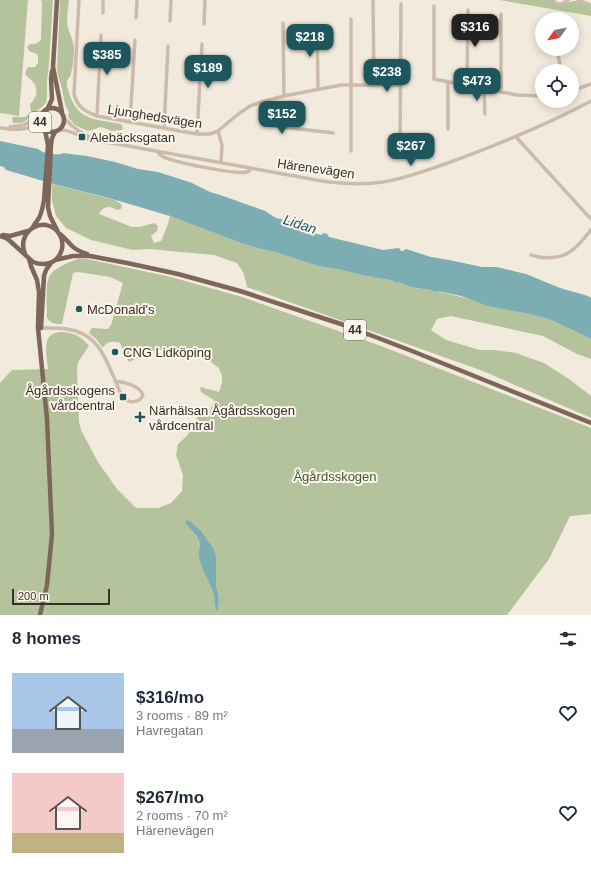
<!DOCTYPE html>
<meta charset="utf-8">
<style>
body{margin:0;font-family:Helvetica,sans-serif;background:#f2f2f3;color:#1f2937;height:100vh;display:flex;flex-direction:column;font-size:15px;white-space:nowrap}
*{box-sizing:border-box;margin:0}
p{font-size:13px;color:#747a83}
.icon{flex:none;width:22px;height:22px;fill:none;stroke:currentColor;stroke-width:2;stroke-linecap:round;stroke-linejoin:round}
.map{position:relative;height:615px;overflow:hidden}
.drawer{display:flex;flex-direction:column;background:#fff;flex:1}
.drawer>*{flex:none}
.needle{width:26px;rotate:237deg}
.controls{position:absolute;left:535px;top:12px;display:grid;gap:8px}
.controls a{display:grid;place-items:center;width:44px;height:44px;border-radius:50%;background:#fff;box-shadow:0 2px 10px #0003;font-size:20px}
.scale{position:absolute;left:12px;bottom:10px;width:98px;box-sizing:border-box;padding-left:4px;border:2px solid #392f29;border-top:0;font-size:11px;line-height:14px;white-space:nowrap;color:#392f29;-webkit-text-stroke:3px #fbf4eb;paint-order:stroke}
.price{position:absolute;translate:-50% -34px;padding:0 9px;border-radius:8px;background:#1d565d;color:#fff;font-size:13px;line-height:26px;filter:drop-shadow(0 1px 2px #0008)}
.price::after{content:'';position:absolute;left:50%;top:24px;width:12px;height:9px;margin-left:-6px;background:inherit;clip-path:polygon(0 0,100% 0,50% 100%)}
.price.on{background:#222;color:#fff}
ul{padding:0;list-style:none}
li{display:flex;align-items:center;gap:12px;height:100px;padding:0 12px}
li span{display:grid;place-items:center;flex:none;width:112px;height:80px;border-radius:0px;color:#555}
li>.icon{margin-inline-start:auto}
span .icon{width:48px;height:48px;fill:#fffc;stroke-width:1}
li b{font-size:17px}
h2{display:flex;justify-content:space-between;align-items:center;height:48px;padding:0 12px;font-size:17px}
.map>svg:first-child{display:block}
.green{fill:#b5c39d;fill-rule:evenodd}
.water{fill:#7cadb2}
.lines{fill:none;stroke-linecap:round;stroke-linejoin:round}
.minor{stroke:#cba;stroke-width:3.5}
.major{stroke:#7c675a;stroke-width:4.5}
.poi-dot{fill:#1d565d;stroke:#fbf4eb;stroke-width:1.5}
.labels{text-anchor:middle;stroke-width:4;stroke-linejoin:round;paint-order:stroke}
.shield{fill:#fbf4eb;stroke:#736a63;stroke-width:1}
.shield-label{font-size:12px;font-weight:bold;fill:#392f29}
.street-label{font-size:13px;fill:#392f29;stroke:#fbf4eb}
.poi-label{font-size:13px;fill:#392f29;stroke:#fbf4eb;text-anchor:start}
.park-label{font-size:13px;fill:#46592c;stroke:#fbf4eb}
.water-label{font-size:14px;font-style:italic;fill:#1d565d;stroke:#fbf4eb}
</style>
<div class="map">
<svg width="591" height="615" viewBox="0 0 591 615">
<rect width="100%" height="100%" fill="#f3eade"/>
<path class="green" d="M0,0H28L19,116L0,113Z
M40,0H53L49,64L47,82V97L46,103L43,106L24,122L21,123H13L12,118L13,117H25L31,113V110L30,104C30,104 34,100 34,99C38,94 37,85 32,81C30,78 27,77 25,74L27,68L29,67H35L38,63V56L37,54L29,51L27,47L30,44C36,44 38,44 41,39L42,3V1Z
M60,0H69C68,9 66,19 68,28C70,35 74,41 74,49C74,57 73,66 71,73C71,77 68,78 67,81C66,86 69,92 70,96C79,122 99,119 121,124L123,128L122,130L112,131L101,127L88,131L85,130L75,125L68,117L69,112C63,103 64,95 61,85C59,79 58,76 57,69Z
M500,0H552C557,12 566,0 575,1C580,2 586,5 591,7V16Z
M52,184L115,200L121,204L122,207C122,208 121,209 120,209C116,211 116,209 113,208C107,205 101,209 99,214L132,227H140L154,223L158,226L157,231L151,236L154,243L161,241L167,227L170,216L238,242L253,247L278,253L318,266L342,270L365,276H370L375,278L391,280L396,283L399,282L405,285L416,288L431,290L434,292L437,291L549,319L591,339V359L577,354L543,336L451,316L437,319L431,330L446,340L480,350H495L516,353L544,363L569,379L591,396V418L483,371L247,287L246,282L243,272L237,263L214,255L149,249L133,250L91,240L66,228L56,216L52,200Z
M78,259H87L171,277L242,297L381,346L591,428V514L570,516L549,559L507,615H0V383L12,370L48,369C47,360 45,350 47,341C52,327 74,332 82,339C85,341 87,344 89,346L78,362L77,370L79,422L81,430L98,462L117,489L136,508H158L171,503L182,491L183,475L176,455L178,444L187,436L198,416L209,414L214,400L201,392L200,387L219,392L222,382V376L219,368L205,358L187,351L172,349L155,350L129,362L120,343C113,341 107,341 103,348L96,339L89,333L92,328L108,329L111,325L123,283L110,277L78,272L73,273L62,324C56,324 51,324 47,318C47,308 45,285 49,277C53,268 69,262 78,259ZM195,533L216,556V586L218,592L219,600L218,612C214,606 216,600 214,594C210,581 202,570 200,558C197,547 202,545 195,533Z"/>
<path class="water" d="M0,141L38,149C44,154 54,155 62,154V153L87,156L115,162L138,169L158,172L192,183L210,192L223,196L265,211L276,218L290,221L300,225L303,230L321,235L324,233L327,234L329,237L383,250L399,248L401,251H403L406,249L431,257L449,260L482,267H497L526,274L560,288L588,296L591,298V339L549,319L525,313L488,306L461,296L438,291L434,292L431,290L416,288L405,285L399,282L396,283L391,280L375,278L370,276H365L342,270L318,266L278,253L253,247L238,242L170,216L109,198L57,185L6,170L4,167L0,166Z
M187,520L190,521L200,530L213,548L216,556V586L218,592L219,600L218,612C213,607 216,598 213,592C209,580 201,569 199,557C198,551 201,545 198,539C196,532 188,528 185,522Z"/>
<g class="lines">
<path class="minor" d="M79,0L74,94C77,107 86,112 97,116L197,134H210L218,131L237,115L250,106L261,102L284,96L341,85H401
M373,0L374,85
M553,0C557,7 563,4 568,0
M578,0L591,5
M434,6V79L517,95L542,96
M103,13V0
M501,14V91
M551,15L552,19
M136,18L137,0
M351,19V151
M170,21L171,0
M283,23L284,96
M204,24L205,0
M317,26L318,89
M557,49L561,71
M467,85L468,10
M484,89L485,114
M572,91L591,84
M261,102C262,110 260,120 267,125L333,133
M97,116L101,35
M65,119C74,129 82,134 94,139
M130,122L135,40
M10,127L24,125L41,115
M0,128C7,128 13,130 20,129C28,129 34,125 42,127
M164,128L168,46
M448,129V82
M60,130C74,130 76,136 88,139C96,142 108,142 117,144L322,181C343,184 363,185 383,182C404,179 425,171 445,164C495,146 544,126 591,101
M218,131L222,145L221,162
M197,134L202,44
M516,137L591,219
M158,152C159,154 160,155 162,156C171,162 238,175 247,172C250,171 250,170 252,168
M400,153L401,4
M531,255C543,259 561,259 571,251C579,246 585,237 591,230
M40,328C55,328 71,327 85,335C101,344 108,364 115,380C118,386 119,392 123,397C128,404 140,403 143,395C140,386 125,382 115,381"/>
<path class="major" d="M57,0L53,67L62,112
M40 120a12 12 0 1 1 24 0a12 12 0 1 1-24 0Z
M47,110L52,99L51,78L52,71
M55,132L52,138L51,145L48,207L50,216L57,230
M33,227C35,223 37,221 39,218C42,212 43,206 44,200L48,145L45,130
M60,234C65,238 68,242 72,246C76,250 81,252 87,254
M3,235L10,236L28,231
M0,236L6,238L10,241L33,262C38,264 44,265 50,263C56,261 60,256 62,249C63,244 62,239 60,235C47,213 15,230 25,254
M29,259L31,266L37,280L39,292L38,328L47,419L52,534L47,585L40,615
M55,260L73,256H90L127,263L178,274L240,291L344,325L412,351L591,423
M41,328L44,276L46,270L51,263"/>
</g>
<g class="poi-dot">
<rect x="78" y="133" width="8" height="8" rx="2"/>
<circle cx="79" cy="309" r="4"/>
<circle cx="115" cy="352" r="4"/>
<rect x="119" y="393" width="8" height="8" rx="2"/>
<path d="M138 411h4v4h4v4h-4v4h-4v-4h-4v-4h4z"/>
</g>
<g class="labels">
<g class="shield">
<rect x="29" y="112" width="22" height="20" rx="3"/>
<rect x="344" y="320" width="22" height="20" rx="3"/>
</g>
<g class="shield-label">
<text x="40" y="126">44</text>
<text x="355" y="334">44</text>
</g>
<g class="street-label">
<text transform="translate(155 116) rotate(9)" y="5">Ljunghedsvägen</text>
<text transform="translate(316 168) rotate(8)" y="5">Härenevägen</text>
</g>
<g class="poi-label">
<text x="90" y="142">Alebäcksgatan</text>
<text x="87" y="314">McDonald's</text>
<text x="123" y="357">CNG Lidköping</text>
<text x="115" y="395" text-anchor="end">Ågårdsskogens<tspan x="115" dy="15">vårdcentral</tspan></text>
<text x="149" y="415">Närhälsan Ågårdsskogen<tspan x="149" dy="15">vårdcentral</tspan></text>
</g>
<g class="park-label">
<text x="335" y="481">Ågårdsskogen</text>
</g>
<g class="water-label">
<text transform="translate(300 224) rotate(18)" y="5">Lidan</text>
</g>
</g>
</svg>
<div class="controls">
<a><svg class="needle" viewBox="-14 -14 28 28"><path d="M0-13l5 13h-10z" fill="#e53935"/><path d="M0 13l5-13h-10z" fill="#747a83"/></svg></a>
<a><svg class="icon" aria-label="locate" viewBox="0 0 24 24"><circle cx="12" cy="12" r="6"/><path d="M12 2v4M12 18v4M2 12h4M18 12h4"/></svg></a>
</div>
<div class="scale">200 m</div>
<b class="price on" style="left:475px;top:48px">$316</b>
<b class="price" style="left:310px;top:58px">$218</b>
<b class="price" style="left:107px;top:76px">$385</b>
<b class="price" style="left:208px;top:89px">$189</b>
<b class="price" style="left:387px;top:93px">$238</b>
<b class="price" style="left:477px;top:102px">$473</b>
<b class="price" style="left:282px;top:135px">$152</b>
<b class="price" style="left:411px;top:167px">$267</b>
</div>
<section class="drawer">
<h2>8 homes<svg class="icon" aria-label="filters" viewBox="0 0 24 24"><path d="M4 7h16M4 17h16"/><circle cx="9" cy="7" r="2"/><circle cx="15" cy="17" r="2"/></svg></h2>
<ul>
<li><span style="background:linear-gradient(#a9c7e8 70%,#9aa5b1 0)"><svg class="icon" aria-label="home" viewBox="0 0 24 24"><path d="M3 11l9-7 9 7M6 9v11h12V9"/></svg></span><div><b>$316/mo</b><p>3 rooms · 89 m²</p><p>Havregatan</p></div><svg class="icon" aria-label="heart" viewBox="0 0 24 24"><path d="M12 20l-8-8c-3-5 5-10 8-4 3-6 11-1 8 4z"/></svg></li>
<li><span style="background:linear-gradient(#f6c9c9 75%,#c2b280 0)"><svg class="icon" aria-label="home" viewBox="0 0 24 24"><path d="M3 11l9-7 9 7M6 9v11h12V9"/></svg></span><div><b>$267/mo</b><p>2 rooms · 70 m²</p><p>Härenevägen</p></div><svg class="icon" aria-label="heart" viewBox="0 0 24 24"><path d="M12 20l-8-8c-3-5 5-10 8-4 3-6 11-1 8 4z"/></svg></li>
</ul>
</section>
